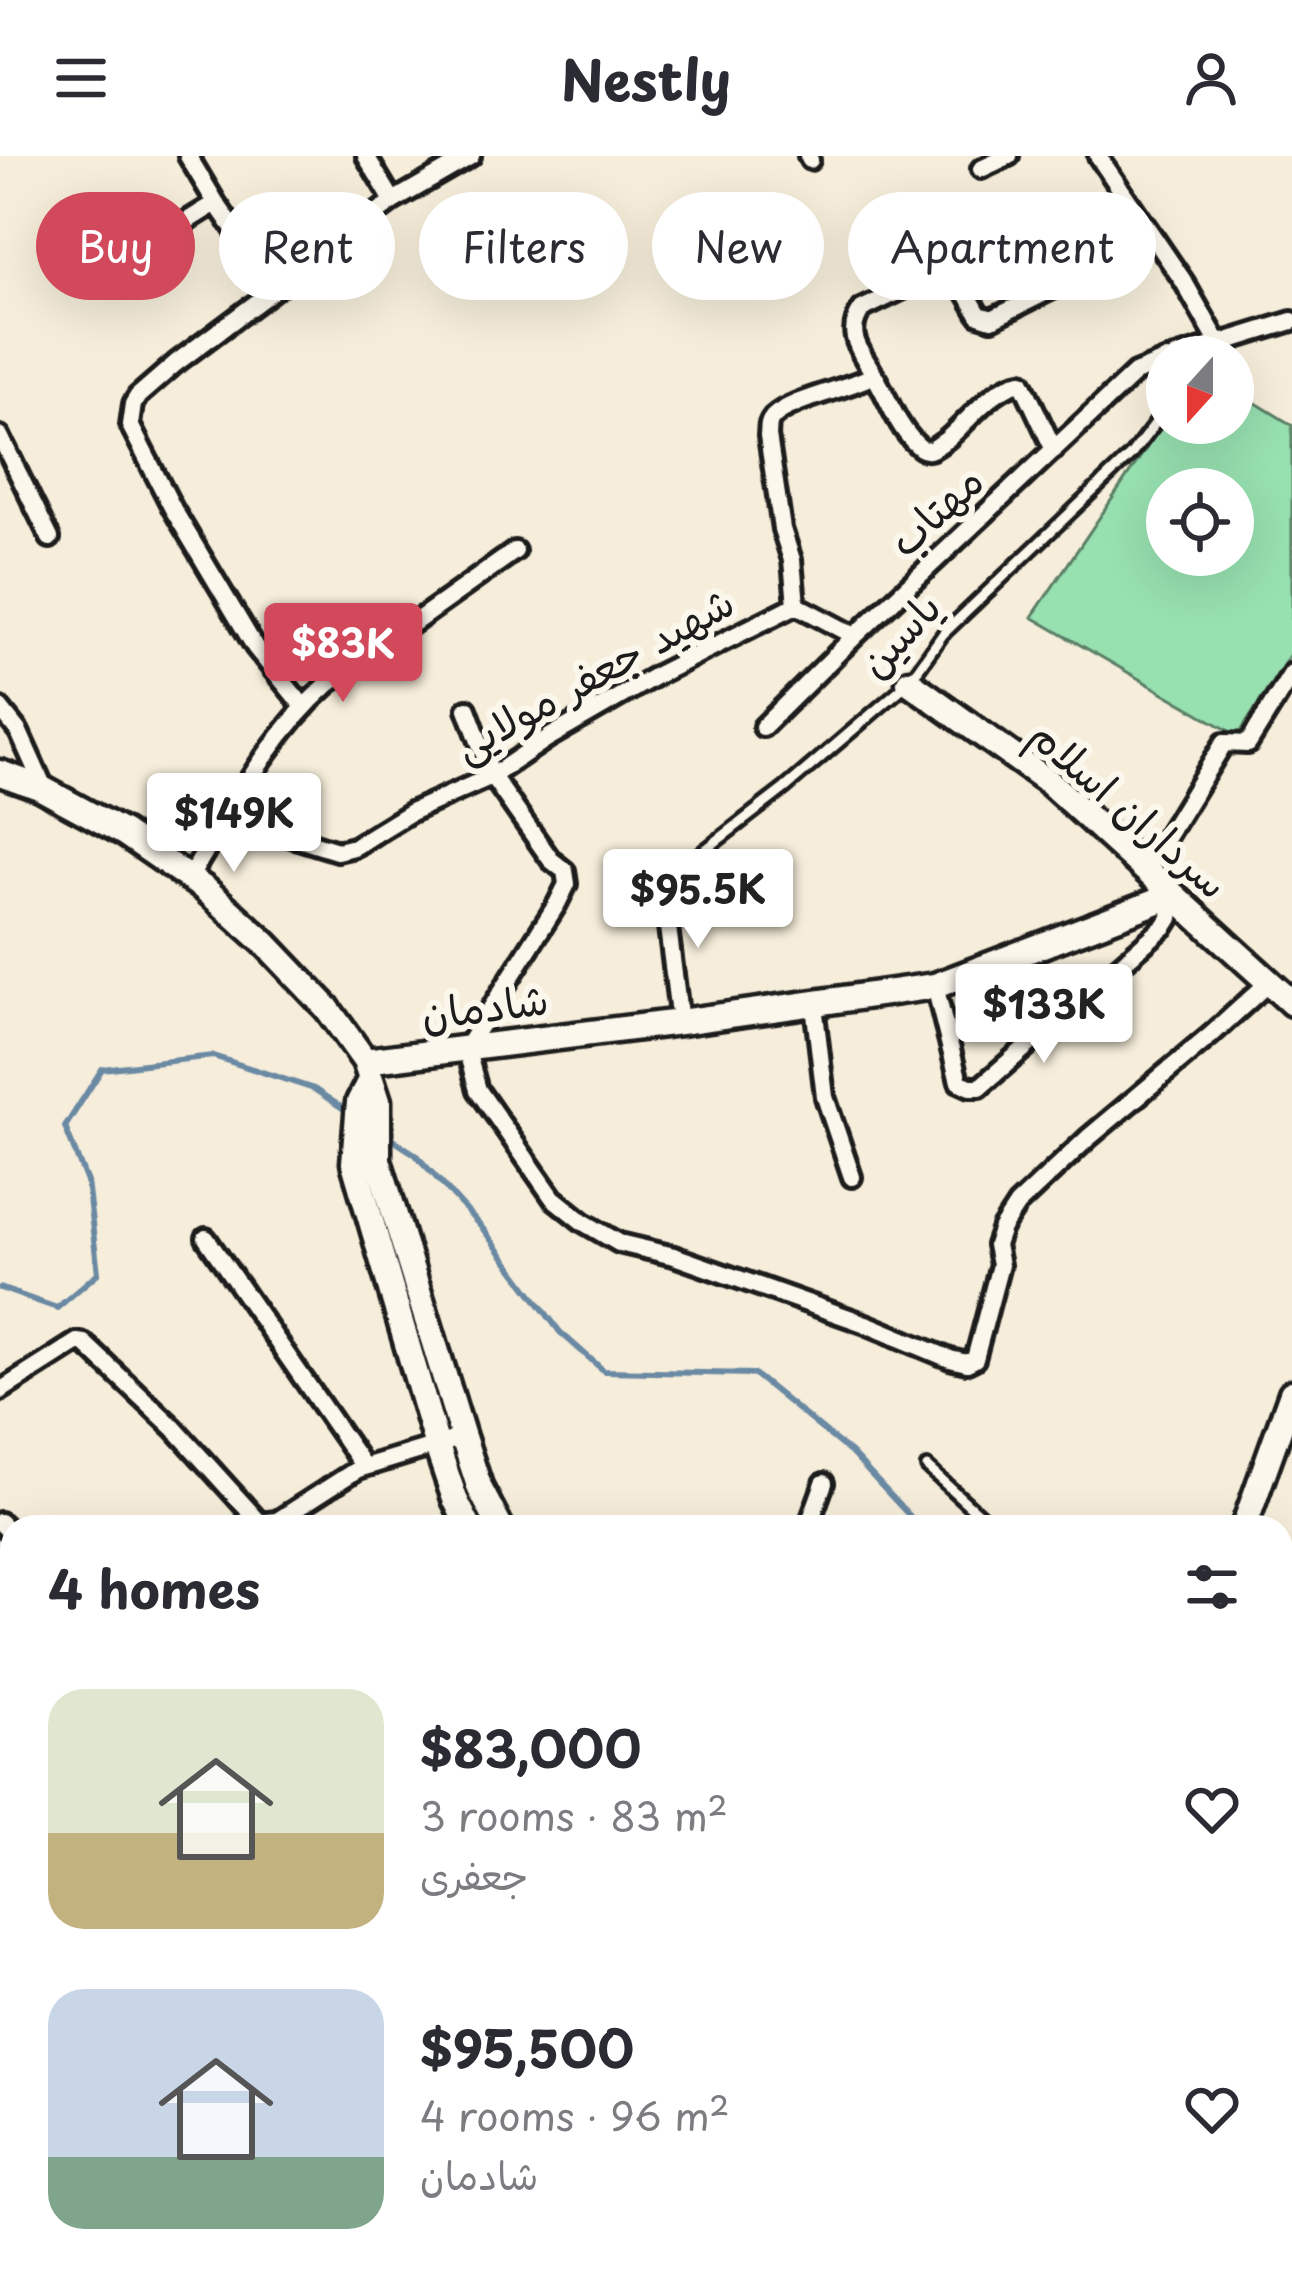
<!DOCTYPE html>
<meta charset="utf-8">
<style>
body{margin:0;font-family:"Playpen Sans","Playpen Sans Arabic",sans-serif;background:#f2f2f3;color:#2b2b33;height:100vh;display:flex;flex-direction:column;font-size:45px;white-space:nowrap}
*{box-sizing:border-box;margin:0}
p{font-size:39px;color:#7c7c81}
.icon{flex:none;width:66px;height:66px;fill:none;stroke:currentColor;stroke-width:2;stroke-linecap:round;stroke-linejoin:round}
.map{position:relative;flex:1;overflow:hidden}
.details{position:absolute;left:0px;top:1359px;width:1293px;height:768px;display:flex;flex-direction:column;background:#fff;border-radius:36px 36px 0 0;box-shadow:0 12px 48px #0002}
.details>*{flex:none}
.hud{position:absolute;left:36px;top:36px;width:1221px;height:108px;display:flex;gap:24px}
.needle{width:78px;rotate:201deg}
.buttons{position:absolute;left:1146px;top:180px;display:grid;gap:24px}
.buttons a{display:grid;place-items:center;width:108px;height:108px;border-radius:50%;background:#fff;box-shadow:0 12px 48px #0002;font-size:60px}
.price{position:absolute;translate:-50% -102px;padding:0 27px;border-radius:12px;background:#fff;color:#222;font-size:39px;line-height:78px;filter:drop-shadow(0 3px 6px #0008)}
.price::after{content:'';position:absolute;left:50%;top:72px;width:36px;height:27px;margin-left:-18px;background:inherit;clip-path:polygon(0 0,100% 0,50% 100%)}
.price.on{background:#d1495b;color:#fff}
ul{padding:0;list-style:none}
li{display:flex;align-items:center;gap:36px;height:300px;padding:0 48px}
li span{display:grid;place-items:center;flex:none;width:336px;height:240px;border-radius:36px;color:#555}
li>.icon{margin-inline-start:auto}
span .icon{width:144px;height:144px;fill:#fffc;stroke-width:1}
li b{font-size:51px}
h2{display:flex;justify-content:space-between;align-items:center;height:144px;padding:0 48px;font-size:51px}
.tag{padding:0 42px;border-radius:54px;background:#fff;box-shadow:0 12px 48px #0002;font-size:42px;line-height:108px}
.tag.on{background:#d1495b;color:#fff}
header{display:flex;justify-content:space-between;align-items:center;height:156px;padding:0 48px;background:#fff;font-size:54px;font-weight:700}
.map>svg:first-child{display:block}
.garden{fill:#97e0b0;stroke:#5a7e66;stroke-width:3;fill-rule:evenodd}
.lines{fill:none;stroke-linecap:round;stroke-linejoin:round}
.stream{stroke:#6b89a3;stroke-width:6}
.lane-casing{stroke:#1c1c1c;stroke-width:18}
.street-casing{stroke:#1c1c1c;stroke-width:26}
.secondary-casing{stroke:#1c1c1c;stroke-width:33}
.lane{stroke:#fbf7ec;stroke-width:9}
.street{stroke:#fbf7ec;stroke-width:16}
.secondary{stroke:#fbf7ec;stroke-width:24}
.labels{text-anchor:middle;stroke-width:12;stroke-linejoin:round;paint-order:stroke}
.street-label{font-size:42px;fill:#1c1c1c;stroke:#fbf7ec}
</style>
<header><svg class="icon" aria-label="menu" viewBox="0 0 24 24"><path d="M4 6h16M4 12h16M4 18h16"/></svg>Nestly<svg class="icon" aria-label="person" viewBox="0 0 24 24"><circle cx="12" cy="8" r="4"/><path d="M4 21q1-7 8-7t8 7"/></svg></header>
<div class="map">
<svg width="1292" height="2127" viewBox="0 0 1292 2127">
<rect width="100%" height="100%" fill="#f6edda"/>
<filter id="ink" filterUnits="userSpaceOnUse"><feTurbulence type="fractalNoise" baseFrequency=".00833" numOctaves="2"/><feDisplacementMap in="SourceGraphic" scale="24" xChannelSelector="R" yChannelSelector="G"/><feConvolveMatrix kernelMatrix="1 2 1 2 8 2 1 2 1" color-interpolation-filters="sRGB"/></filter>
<g filter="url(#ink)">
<path class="garden" d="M1233,233L1292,269V495L1238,580L1032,461L1167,262V267H1233ZM1167,333H1233V399H1167Z"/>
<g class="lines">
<path class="stream" d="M387,980L415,998L483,1073L560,1176L604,1215L754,1218L851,1297L920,1371
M0,1132L57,1152L98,1117L87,1026L65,971L102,913L213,900L314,933L350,957
M1281,1596L1292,1562"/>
<defs>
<path id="lane" d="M663,731L674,718L785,632L909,526L943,478L1131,299L1167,252
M927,1311L993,1371"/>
<path id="street" d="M188,0L216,47L275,133
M366,0L393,45
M808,0L810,4
M1098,0L1184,126L1219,188
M981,13L1009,0
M90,125L216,47
M1176,201L1292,165
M874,219C861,195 844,178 862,153L951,110L979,159L992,163L1123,98L1151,79
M0,280L50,382
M855,480L796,449L792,404L782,373L768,280C769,272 767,268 773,261C791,243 848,233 874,219C888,241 895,266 913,285C918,290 922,295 929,294C935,293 941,287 946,284C968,266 993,230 1022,226L1054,294
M303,550L255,491L173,353L130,269L133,248L138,240L176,207L393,45L471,0
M0,552L19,576L45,634
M467,553L492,620L551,704L565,715L567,728L557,748L466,892L478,934L553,1042L583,1066L619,1087L674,1100L866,1168L950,1203L967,1207L975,1203L1000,1109L996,1089L1002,1072L1017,1049L1088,982L1211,879L1268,827
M763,571L855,480L1135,217L1167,204
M228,661L337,695L354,691L411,656L492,620L548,582L657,519L796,449
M1145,716L1224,587L1248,588L1292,517
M189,722C231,655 268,581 328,528L515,395
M663,731L680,866
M935,830L959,926L970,931H980L1165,770L1170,762L1171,740
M814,849L825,941L852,1021
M206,1082L364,1311
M0,1235L77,1186L84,1187L174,1272L260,1367L277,1365L358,1313L463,1281
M0,1366L12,1378
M808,1371L824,1327
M0,1455L2,1452
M0,1607L12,1615
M0,1700L12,1682
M0,1777L12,1790
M0,1920L12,1932
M0,1962L12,1950
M132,2115L144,2127
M425,2115L434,2127
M305,2127L321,2115
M725,2127L733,2115"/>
<path id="secondary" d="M909,526L1049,626L1292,847
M0,617L39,631L124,677L205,733L266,788L327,852L365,905L378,945V1004L463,1281L480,1333L500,1371
M365,905L680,866L935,830L1171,740
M370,924L359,946L354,1007L437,1290L455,1343L469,1371
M1244,1371L1292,1237
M1281,1905L1292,1919
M1281,1948L1292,1962
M1281,2071L1292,2075
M924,2127L946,2115"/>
</defs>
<use href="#lane" class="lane-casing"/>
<use href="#street" class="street-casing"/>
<use href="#secondary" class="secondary-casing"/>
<use href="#lane" class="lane"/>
<use href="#street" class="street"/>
<use href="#secondary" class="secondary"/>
</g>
</g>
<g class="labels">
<g class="street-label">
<text transform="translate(936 355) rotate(-43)" y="15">مهتاب</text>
<text transform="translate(900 479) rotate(-47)" y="15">یاسین</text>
<text transform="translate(594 518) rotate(-29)" y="15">شهید جعفر مولایی</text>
<text transform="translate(1129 653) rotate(41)" y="15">سرداران اسلام</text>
<text transform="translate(485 851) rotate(-7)" y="15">شادمان</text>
</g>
</g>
</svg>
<div class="buttons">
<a><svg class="needle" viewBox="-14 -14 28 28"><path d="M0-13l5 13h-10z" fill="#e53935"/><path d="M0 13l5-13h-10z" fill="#7c7c81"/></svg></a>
<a><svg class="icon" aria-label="locate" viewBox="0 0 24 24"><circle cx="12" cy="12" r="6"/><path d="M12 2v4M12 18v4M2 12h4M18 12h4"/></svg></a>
</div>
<b class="price on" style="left:343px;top:549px">$83K</b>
<b class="price" style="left:234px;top:719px">$149K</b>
<b class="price" style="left:698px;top:795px">$95.5K</b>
<b class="price" style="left:1044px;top:910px">$133K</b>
<div class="hud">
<a class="tag on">Buy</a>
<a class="tag">Rent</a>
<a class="tag">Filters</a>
<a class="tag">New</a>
<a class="tag">Apartment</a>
</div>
<section class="details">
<h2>4 homes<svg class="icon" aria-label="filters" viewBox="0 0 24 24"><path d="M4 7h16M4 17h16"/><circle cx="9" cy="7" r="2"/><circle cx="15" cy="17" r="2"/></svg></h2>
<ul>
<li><span style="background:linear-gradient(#dfe7d0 60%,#c2b280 0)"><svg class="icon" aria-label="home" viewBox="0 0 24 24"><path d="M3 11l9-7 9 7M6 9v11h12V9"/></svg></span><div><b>$83,000</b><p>3 rooms · 83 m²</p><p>جعفری</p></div><svg class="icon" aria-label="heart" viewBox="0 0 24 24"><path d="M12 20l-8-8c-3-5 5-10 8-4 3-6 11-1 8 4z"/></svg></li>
<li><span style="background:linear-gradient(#c9d6e8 70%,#7fa58c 0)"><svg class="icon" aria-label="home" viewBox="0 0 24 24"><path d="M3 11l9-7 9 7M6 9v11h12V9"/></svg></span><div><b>$95,500</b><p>4 rooms · 96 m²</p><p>شادمان</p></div><svg class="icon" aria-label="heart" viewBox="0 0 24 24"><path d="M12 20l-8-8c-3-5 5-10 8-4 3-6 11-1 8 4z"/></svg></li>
</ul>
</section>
</div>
